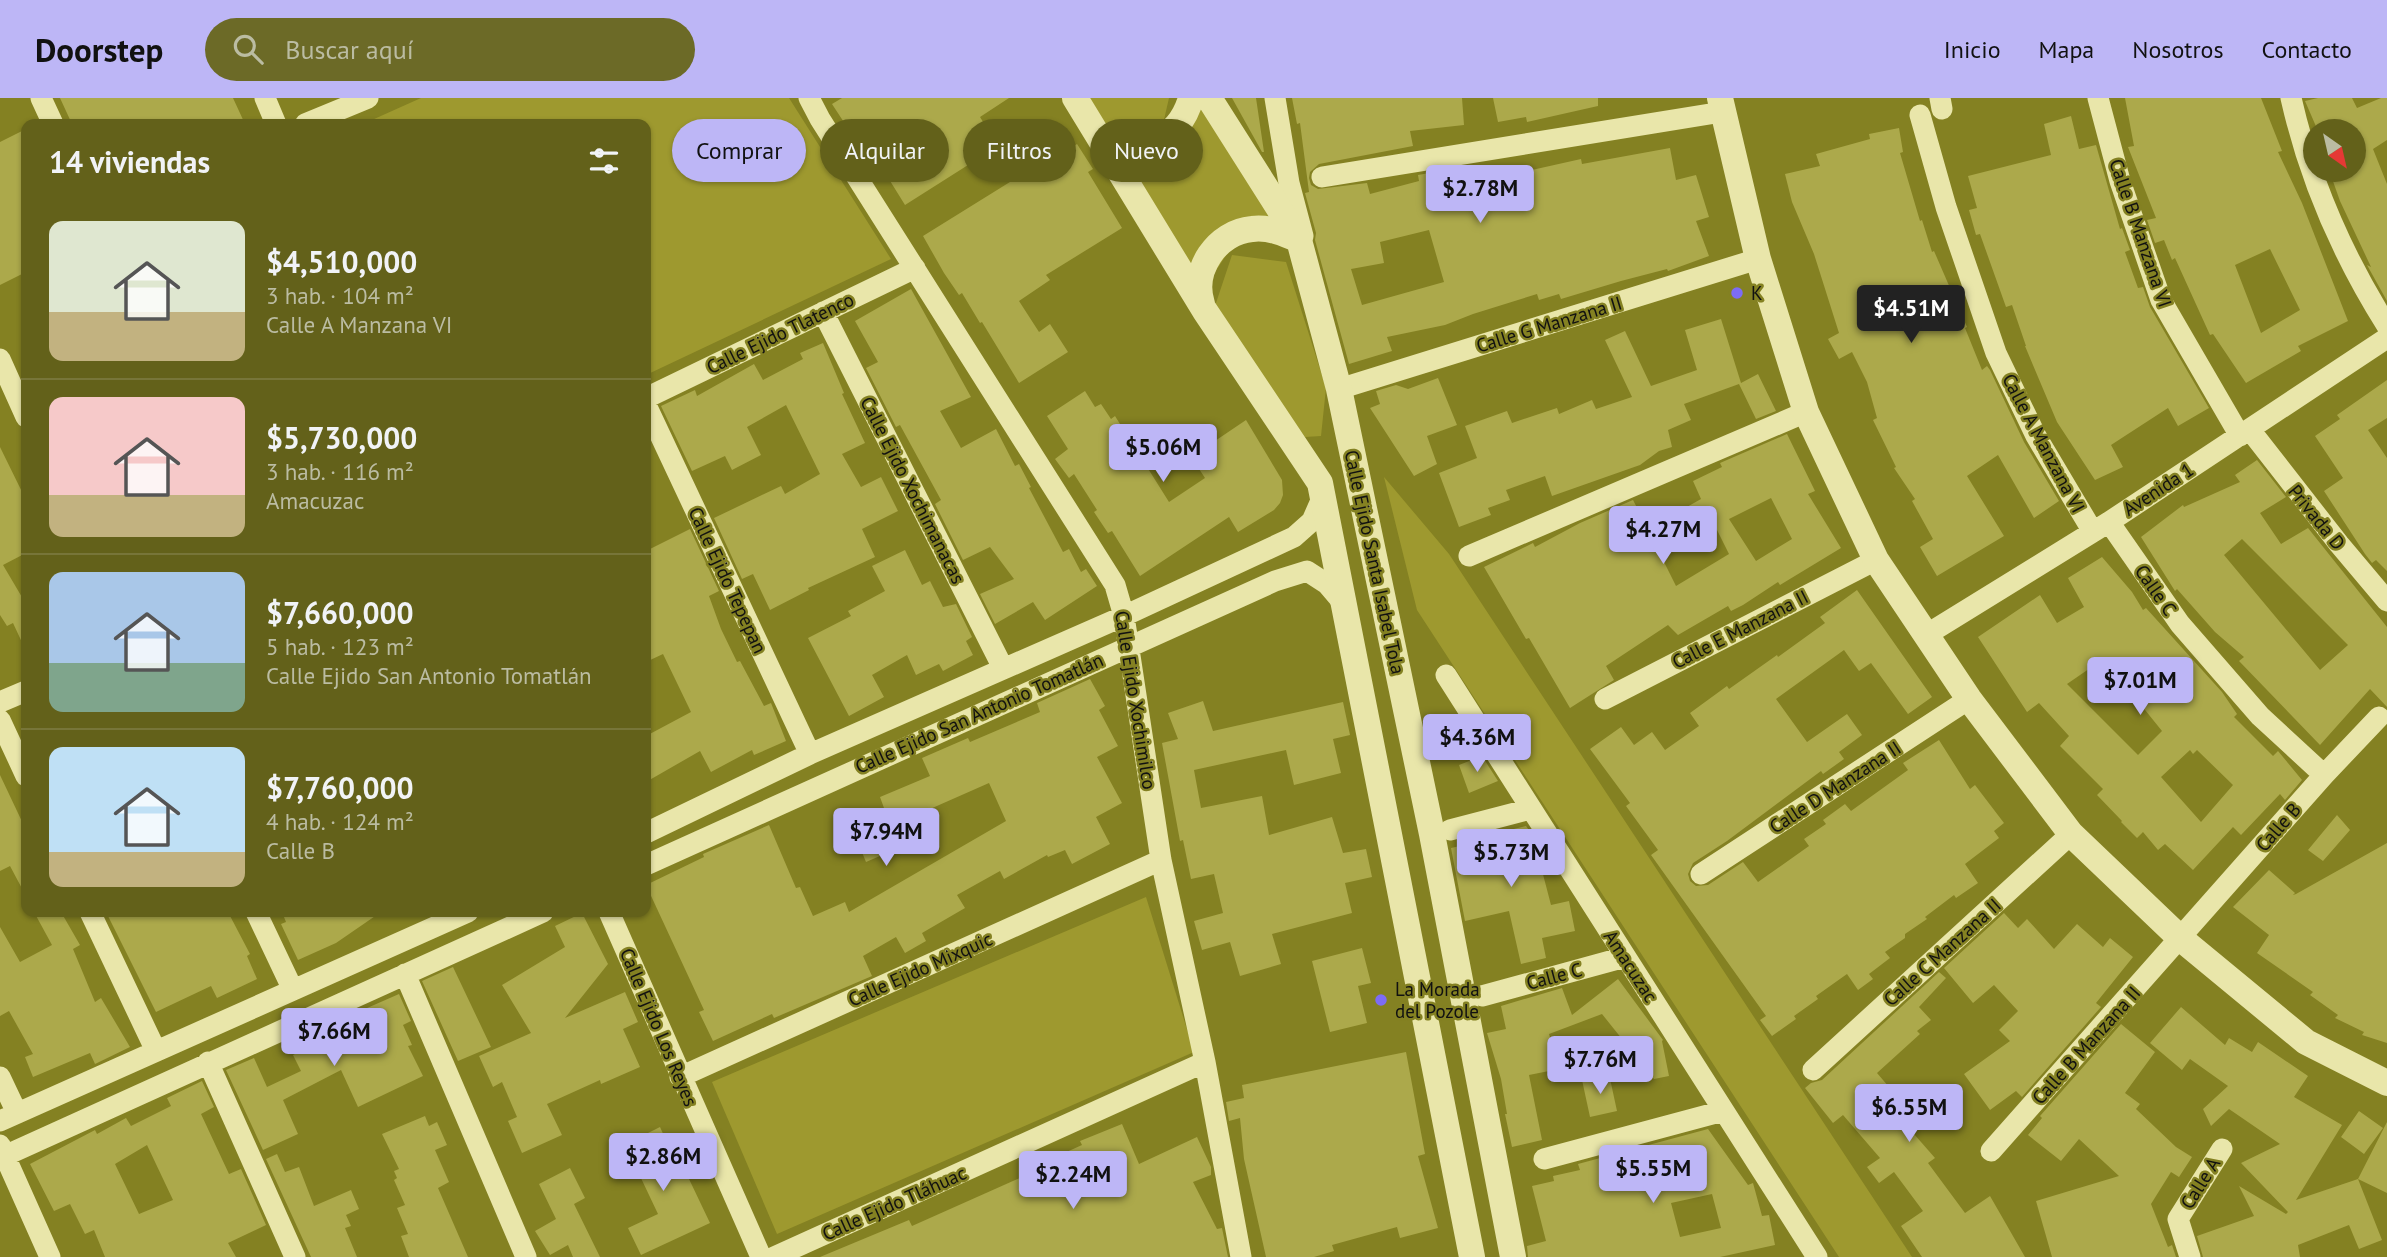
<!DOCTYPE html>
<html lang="es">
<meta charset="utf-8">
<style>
body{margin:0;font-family:"PT Sans",sans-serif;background:#6c6a27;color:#f1f3f6;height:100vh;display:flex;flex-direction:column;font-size:26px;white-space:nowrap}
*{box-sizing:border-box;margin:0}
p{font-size:23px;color:#bbbca2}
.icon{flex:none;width:38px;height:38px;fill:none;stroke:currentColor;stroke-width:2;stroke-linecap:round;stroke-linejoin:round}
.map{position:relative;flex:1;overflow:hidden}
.sheet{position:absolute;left:21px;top:21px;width:630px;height:798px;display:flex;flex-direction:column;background:#63611a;border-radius:14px;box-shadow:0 2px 5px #0004}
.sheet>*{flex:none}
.guide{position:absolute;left:672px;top:21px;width:665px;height:63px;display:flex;gap:14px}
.needle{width:46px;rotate:146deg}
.controls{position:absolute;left:2303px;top:21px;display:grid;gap:14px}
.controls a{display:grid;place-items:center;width:63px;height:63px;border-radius:50%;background:#63611a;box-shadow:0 2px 5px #0004;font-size:35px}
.price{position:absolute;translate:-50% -60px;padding:0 16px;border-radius:7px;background:#bdb6f6;color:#111;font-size:23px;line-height:46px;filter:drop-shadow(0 2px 4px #0008)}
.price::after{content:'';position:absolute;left:50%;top:42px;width:21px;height:16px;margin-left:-10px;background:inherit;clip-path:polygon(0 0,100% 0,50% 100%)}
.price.selected{background:#222;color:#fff}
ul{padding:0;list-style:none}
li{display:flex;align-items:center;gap:21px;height:175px;padding:0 28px}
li+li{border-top:2px solid #777539}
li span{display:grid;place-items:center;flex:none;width:196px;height:140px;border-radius:14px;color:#555}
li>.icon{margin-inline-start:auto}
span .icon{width:84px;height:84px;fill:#fffc;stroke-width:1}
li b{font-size:30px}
h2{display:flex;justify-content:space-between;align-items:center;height:84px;padding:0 28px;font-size:30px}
.tag{padding:0 24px;border-radius:32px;background:#63611a;box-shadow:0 2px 5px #0004;font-size:24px;line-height:63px}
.tag.selected{background:#bdb6f6;color:#111}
header{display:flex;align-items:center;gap:42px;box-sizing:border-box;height:98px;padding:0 35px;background:#bdb6f6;color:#111}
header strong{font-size:33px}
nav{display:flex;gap:38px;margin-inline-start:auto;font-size:24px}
.search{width:490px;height:63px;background:#6c6a27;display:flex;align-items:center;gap:18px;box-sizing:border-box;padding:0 24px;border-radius:38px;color:#bbbca2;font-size:26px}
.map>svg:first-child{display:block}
.green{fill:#9e992f}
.building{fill:#aca94b;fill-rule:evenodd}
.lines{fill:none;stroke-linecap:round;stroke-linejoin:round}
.minor{stroke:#e9e6aa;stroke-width:21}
.tertiary{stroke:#e9e6aa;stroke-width:26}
.poi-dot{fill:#7d6cf5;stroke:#848122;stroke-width:2.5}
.labels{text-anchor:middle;stroke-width:5;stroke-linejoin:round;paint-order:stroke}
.street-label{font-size:19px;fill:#111;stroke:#848122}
.poi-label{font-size:19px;fill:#111;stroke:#848122;text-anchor:start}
</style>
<header>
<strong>Doorstep</strong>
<div class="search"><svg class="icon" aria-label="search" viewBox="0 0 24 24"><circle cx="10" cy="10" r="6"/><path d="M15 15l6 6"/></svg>Buscar aquí</div>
<nav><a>Inicio</a><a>Mapa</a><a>Nosotros</a><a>Contacto</a></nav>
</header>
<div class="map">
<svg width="2387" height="1159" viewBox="0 0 2387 1159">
<rect width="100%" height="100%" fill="#848122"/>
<path class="green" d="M421,0H789L891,161L646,277V26H363Z
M1083,0H1169L1163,26L1143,35L1173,39L1181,0H1202L1288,145L1238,139L1202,194L1110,47L1105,30H1111L1093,17Z
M1232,157L1286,164L1326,290L1321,338L1305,339L1214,211Z
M1384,379L1449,456L1912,1159H1839L1417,512Z
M1146,799L1194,954L777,1136L712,984Z"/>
<path class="building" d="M60,0H233L245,26H72Z
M842,0H1009L980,19L998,48L905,107L887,78L881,81L832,6Z
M1232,0H1256L1264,54H1262Z
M1292,0H1462L1464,27L1410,33L1413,48L1319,66L1310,74L1309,80L1311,87L1318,91L1367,85L1370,96L1419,83L1418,77L1441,73L1444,84L1480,78L1479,72L1498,67L1501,79L1581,61L1582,66L1670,50L1676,82L1696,77L1709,119L1696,123L1709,158L1668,173L1667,171L1621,183L1561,201L1559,196L1539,202L1537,196L1473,216L1445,227L1387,239L1392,253L1349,266L1315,142L1316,135L1305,95L1309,94L1300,25L1297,26ZM1429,132L1444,184L1362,207L1351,171L1384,165L1380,144Z
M1493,0H1598V8L1527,24L1526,19L1498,24Z
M2125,0H2261L2282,53L2278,54L2302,105L2348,223L2298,248L2301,253L2246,285L2213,236L2210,237L2175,160L2172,162L2164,142L2155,145L2147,122L2156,120L2128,49L2134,48ZM2270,151L2300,212L2261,235L2235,167Z
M2318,0H2352L2357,10L2381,0H2387V42L2373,51L2387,86V203L2367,167L2371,169L2340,103L2329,72H2354V33H2318L2305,3Z
M2071,18L2079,51L2096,47L2120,131L2122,130L2130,152L2125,154L2138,190L2143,189L2150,209L2209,310L2178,328L2168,310L2111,347L2123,369L2095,382L2057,324L2025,248H2026L2012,207L2006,209L1980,136L1976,137L1969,112L1977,110L1968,78L2051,57L2044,26Z
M1046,23L1065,54L1077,46L1093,71L1088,74L1122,130L1046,177L1050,182L1019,203L1039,234L1050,226L1068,254L1019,285L982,224L980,225L962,195L959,197L944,175L923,138L1023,76L1005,48Z
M1899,30L1903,54L1900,55L1920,123L1922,122L1932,154L1934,153L1967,229L1965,230L1982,272L1987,268L1990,272L2024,344L2059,403L2034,420L1998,357L1967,378L2004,438L1937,478L1920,449L1933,441L1912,403L1915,401L1894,370L1896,369L1873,322L1877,320L1867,284L1852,254L1839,261L1828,241L1839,235L1814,156L1792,104L1785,76L1820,68L1816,56L1870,41L1869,36Z
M26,31V174L0,187V44Z
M911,191L971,299L940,313L961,350L996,331L1015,368L1019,366L1031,389L1029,390L1063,454L1069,451L1081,474L1086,471L1097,488L1045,522L1033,504L995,526L980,496L1014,481L990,449L963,462L935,406L941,402L900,327L896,329L866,270L878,264L855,223Z
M1721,221L1741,285L1758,276L1776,313L1756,321L1739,286L1684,306L1691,322L1668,332L1672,349L1659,353L1640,367L1552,398L1545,378L1506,392L1510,402L1488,410L1491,417L1459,429L1439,375L1477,360L1465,328L1507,313L1512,325L1557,310L1559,316L1592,302L1596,311L1632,299L1605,242L1625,233L1651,288L1697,272L1685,232Z
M823,245L844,295L842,296L865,345L842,356L861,389L881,379L898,413L862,431L875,459L808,490L809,492L770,512L753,476L742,481L714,420L781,388L785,396L820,376L786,307L747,329L761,357L732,372L725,358L692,373L661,308L695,292L697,298L754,266L763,282L803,261L800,255Z
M1438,280L1457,327L1427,338L1437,366L1414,378L1370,310L1380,306L1376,293L1396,287L1408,291Z
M2387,282V320L2368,332L2387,360V473L2376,462L2372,465L2365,456L2324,393L2343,380L2315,338L2340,321L2337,317Z
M1085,293L1095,309L1101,306L1111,321L1115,318L1169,404L1205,380L1186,351L1207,337L1212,345L1246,322L1282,382L1283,397L1280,405L1274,412L1238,434L1229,419L1140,478L1112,433L1108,435L1094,414L1097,412L1074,376L1069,380L1055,361L1068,351L1047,318Z
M1787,336L1815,393L1808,396L1841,450L1780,487L1778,484L1743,507L1731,513L1728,508L1678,537L1668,527L1606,568L1614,582L1570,610L1529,540L1526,541L1484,469L1533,445L1535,449L1580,425L1633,402L1648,431L1701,401L1693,383L1722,369L1720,365ZM1771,400L1792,441L1756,463L1729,421ZM1713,424L1729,456L1676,488L1659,454Z
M0,349L26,402V455L3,467L26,506V553L13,525L7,528L0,517Z
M2257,362L2286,399L2260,415L2281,446L2308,430L2387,529V609L2370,591L2320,647L2239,563L2244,559L2215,534L2177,491L2175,493L2141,439L2183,407L2184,409L2240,384L2235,377ZM2242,441L2348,547L2320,572L2224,457Z
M690,431L719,493L709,498L721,531L737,564L740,563L764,608L771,605L786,643L754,657L752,652L711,674L700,653L646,684V638L691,614L663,556L646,564V453Z
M905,452L922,487L930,483L943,509L956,506L972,539L966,543L973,557L943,573L939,566L916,577L907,557L872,577L884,599L849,618L808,540L851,518L848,513L885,493L872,468Z
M2102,459L2132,494L2143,512L2146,510L2222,594L2237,616L2234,619L2273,658L2278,653L2302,682L2285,702L2280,696L2241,737L2233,729L2193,772L2165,746L2158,752L2143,734L2137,740L2121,724L2122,723L2097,697L2103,691L2060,648L2069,638L2039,605L2027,614L1978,539L2040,497L2057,525L2084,509L2068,480ZM2099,564L2107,575L2112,571L2162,633L2138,657L2067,586ZM2190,652L2193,656L2197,652L2233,687L2201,724L2161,679Z
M1857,492L1932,599L1908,616L1871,565L1859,573L1844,552L1776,601L1807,644L1847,616L1862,637L1839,654L1844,661L1823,676L1821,673L1727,743L1693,765L1688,776L1690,783L1696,788L1708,787L1743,764L1758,784L1809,748L1804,741L1826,726L1823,722L1845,706L1851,713L1908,672L1903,665L1939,642L1970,691L1975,687L2004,725L1994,733L1999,740L1965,766L1978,785L1956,800L1954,797L1925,819L1927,821L1905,836V840L1885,854L1890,860L1869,876L1873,881L1858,892L1847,876L1816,898L1818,901L1794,918L1796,921L1772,938L1760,922L1766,918L1651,757L1658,752L1626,708L1630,705L1590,651L1621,629L1634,647L1652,634L1665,652L1699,628L1690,615L1727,588L1729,591L1777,557L1778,559L1825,525L1820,519Z
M1090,581L1105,608L1099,612L1118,648L1097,659L1122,705L1096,719L1110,746L1072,766L1065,752L1048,759L1047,757L1004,781L1000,773L957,797L965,810L922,835L926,843L905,855L896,839L863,858L872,878L774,920L772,916L713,943L699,914L704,912L646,787L704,759L703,756L769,727L796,790L800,789L813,818L845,804L849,814L1006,723L989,685L921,715L924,724L919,727L924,739L866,764L850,725L884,710L880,699L930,678L922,660L968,640L970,644L1040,614L1037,605Z
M1203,603L1213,633L1343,604L1350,637L1333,641L1341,675L1294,687L1286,652L1194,672L1201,710L1262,698L1269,737L1332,719L1343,755L1366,751L1372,779L1345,785L1352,815L1272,836L1281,866L1240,878L1230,844L1202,852L1194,823L1223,815L1214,776L1191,781L1183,742L1180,743L1162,645L1178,641L1168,615Z
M1482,658L1498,683L1469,695L1459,667Z
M0,677L26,732V798L10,768L0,773Z
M2337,717L2350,732L2323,763L2308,752Z
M1526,728L1533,738L1551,807L1569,803L1575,833L1542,840L1546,860L1521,866L1509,813L1465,823L1451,750L1482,743L1481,739Z
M2387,745V945L2362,937L2364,934L2335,920L2338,917L2310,897L2313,894L2257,855L2269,837L2233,809L2269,772L2295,795L2293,797L2296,796Z
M34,814H61L80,847L73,851L95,904L101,900L130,949L95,966L90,955L33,979L25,959L33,956L9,913L0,918V829L20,864L52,847Z
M106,814H228L250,856L247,858L257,881L217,900L211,888L156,914Z
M282,814H381L336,845L298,862L281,826L286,824Z
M582,815L608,866L565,920L625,894L638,924L623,931L640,969L601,986L600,982L547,1006L562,1037L522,1055L508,1023L517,1019L502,984L493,989L479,958L531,935L502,887L565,849L555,828Z
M2004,815L2018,830L2027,821L2054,851L2077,826L2103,849L2110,840L2133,859L2096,905L2101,909L2022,999L2016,993L1990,1012L1964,976L2010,943L1999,932L2018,913L1994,887L1973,905L1944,870Z
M1362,850L1371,885L1358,888L1367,925L1330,934L1312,863Z
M453,869L491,949L458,963L422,883Z
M1939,874L1946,880L1919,909L1931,922L1917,933L1920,936L1877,975L1895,996L1886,1004L1935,1060L1928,1065L1965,1115L1990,1098L2025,1159H1922L1901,1128L1923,1113L1894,1074L1879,1085L1867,1069L1880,1060L1843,1017L1833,1025L1805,990L1811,985L1822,982Z
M1618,881L1663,942L1662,943L1669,978L1654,981L1602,916L1549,936L1559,971L1529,977L1542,1042L1512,1049L1505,1016H1507L1501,981L1487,935L1506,931L1501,908L1562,890L1572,917Z
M399,896L411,923L403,927L412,947L408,948L423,978L358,1009L341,972L283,1002L298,1036L263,1052L226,972L254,960L267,989L301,973L293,957L330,938L326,928Z
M2181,909L2225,947L2229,940L2252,954L2258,944L2308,978L2294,999L2342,1027L2296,1102L2358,1081L2382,1142L2359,1151L2349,1127L2298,1147L2300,1159H2203L2197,1138L2254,1118L2239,1088L2286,1116L2288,1114L2241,1065L2280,1046L2229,1011L2211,1028L2203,1011L2228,988L2190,961L2182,972L2150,945Z
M2121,926L2155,954L2125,995L2140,1006L2136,1011L2176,1049L2192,1059L2179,1079L2171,1074L2151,1106L2168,1149L2172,1147L2176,1159H2052L2036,1103L2119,1078L2079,1041L2061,1063L2028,1037L2042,1020L2040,1018Z
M1406,954L1425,1056L1418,1058L1438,1130L1400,1140L1397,1129L1332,1147L1334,1153L1314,1159H1266L1244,1061L1240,1020L1229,1023L1226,1004L1244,1000L1242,987Z
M1609,976L1617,1013L1590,1019L1582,982Z
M202,983L214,1009L201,1016L229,1076L241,1071L266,1127L228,1145L236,1159H105L94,1132L85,1136L70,1106L54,1113L30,1066L95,1032L97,1036L126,1020L131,1028L171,1008L167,1000ZM147,1047L173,1102L139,1116L115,1066Z
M2359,1013L2383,1030L2364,1056L2341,1039Z
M425,1018L429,1028L437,1024L447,1047L435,1052L449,1084L438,1090L468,1159H409L401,1138L408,1136L397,1110L405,1107L394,1082L397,1080L394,1073L399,1071L382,1036Z
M2387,1024V1095L2358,1081Z
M1122,1026L1139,1066L1197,1039L1211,1069V1077L1193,1084L1217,1131L1222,1130L1228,1159H820L909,1122L912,1128L1022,1079L1020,1075L1082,1047L1080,1043Z
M660,1029L675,1062L679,1060L710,1125L641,1157L628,1130L658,1116L640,1078L637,1080L622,1048Z
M1708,1031L1748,1087L1753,1085L1762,1118L1769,1117L1775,1147L1720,1159H1528L1527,1148L1546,1143L1532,1088L1554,1083L1553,1078L1580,1072L1578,1066ZM1712,1096L1721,1130L1680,1139L1671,1105Z
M277,1056L285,1074L299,1069L314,1108L351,1092L359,1111L346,1117L351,1128L345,1130L357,1159H311L266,1061Z
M570,1070L585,1100L574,1106L600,1159H573L568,1147L550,1157L535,1133L556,1121L539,1086Z"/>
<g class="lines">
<path class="minor" d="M41,0L53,26
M265,0L276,26
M809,0L820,21L1115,487L1124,518L1161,762L1205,964L1241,1159
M1275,0L1289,85L1303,138L1301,141
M1940,0L1942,11
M2098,0L2120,83L2161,202L2240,338
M2291,0C2309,80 2343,158 2387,228
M1920,17L1946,109L1996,255L2036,338L2093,434
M305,26L368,0
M1322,79L1722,14
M823,214L1003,570
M0,261L26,319
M1339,291L1758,161
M646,300L915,170
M646,307L810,656
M2250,332L2339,446L2387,503
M2109,424L2180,526L2260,618L2324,677
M1469,458L1806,314
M1926,537L2109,424L2387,240
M1446,577L1817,1159
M1605,601L1876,462
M0,604L26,593
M0,622L26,678
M1450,732L1530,711
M646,735L810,656L1124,518L1294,439L1312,423L1323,398
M646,767L1275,483L1307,473L1327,486L1344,506
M1701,776L1969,601
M90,814L156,953
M256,814L293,892
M609,814L761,1159
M405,876L526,1159
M1482,898L1625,859
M208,964L295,1159
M1813,972L2071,736
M0,979L17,1015
M680,979L1161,762
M0,1023L468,814
M0,1047L50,1159
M1991,1053L2324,677L2379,619
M0,1060L543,814
M1544,1061L1723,1013
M774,1159L1205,964
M2190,1159L2178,1121L2222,1051"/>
<path class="tertiary" d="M1075,0L1205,213L1320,385L1472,1159
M1209,0L1299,142L1339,291L1432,736L1513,1159
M1720,0L1758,161L1806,314L1876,462L1969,601L2071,736L2180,840L2306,944L2387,985
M1101,41C1140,56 1179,43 1191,0
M1202,206C1191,172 1217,134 1252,131C1269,129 1284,135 1299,142"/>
</g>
<g class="poi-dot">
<circle cx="1737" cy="195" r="7"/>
<circle cx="1381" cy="902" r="7"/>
</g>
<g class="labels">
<g class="street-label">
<text transform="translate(2141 135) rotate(71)" y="7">Calle B Manzana VI</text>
<text transform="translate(1549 226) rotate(-17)" y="7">Calle G Manzana II</text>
<text transform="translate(780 235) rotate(-26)" y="7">Calle Ejido Tlatenco</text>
<text transform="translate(2044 345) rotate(62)" y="7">Calle A Manzana VI</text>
<text transform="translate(2158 391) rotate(-33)" y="7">Avenida 1</text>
<text transform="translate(913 392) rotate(63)" y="7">Calle Ejido Xochimanacas</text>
<text transform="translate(2317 419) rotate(51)" y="7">Privada D</text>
<text transform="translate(1375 464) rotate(78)" y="7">Calle Ejido Santa Isabel Tola</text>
<text transform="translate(728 482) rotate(65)" y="7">Calle Ejido Tepepan</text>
<text transform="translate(2156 492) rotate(55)" y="7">Calle C</text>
<text transform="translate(1740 531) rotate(-27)" y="7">Calle E Manzana II</text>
<text transform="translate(1136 602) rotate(81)" y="7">Calle Ejido Xochimilco</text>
<text transform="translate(979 615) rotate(-24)" y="7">Calle Ejido San Antonio Tomatlán</text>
<text transform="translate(1835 689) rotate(-33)" y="7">Calle D Manzana II</text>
<text transform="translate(2278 729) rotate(-49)" y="7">Calle B</text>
<text transform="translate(1942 854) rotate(-42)" y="7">Calle C Manzana II</text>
<text transform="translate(1631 868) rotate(57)" y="7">Amacuzac</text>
<text transform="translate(920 871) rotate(-24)" y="7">Calle Ejido Mixquic</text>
<text transform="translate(1554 878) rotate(-15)" y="7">Calle C</text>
<text transform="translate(659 929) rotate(67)" y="7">Calle Ejido Los Reyes</text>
<text transform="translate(2086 947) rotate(-48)" y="7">Calle B Manzana II</text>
<text transform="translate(2200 1085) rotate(-58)" y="7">Calle A</text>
<text transform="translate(894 1105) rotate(-24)" y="7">Calle Ejido Tláhuac</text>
</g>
<g class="poi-label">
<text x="1751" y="202">K</text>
<text x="1395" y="898">La Morada<tspan x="1395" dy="22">del Pozole</tspan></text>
</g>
</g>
</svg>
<div class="controls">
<a><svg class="needle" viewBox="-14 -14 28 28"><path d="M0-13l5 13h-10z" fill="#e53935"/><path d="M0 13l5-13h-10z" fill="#bbbca2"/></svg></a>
</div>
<b class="price" style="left:1480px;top:127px">$2.78M</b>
<b class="price selected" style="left:1911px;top:247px">$4.51M</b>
<b class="price" style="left:1163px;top:386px">$5.06M</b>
<b class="price" style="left:1663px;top:468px">$4.27M</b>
<b class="price" style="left:2140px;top:619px">$7.01M</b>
<b class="price" style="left:1477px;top:676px">$4.36M</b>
<b class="price" style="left:886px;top:770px">$7.94M</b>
<b class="price" style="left:1511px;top:791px">$5.73M</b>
<b class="price" style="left:334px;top:970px">$7.66M</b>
<b class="price" style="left:1600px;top:998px">$7.76M</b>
<b class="price" style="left:1909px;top:1046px">$6.55M</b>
<b class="price" style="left:663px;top:1095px">$2.86M</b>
<b class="price" style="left:1653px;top:1107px">$5.55M</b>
<b class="price" style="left:1073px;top:1113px">$2.24M</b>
<div class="guide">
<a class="tag selected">Comprar</a>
<a class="tag">Alquilar</a>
<a class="tag">Filtros</a>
<a class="tag">Nuevo</a>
</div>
<section class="sheet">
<h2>14 viviendas<svg class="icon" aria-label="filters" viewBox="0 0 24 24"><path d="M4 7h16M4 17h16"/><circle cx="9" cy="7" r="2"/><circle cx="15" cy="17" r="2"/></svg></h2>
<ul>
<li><span style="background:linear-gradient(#dfe7d0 65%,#c2b280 0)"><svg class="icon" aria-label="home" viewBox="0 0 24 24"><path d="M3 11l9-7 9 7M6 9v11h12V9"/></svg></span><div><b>$4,510,000</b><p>3 hab. · 104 m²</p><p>Calle A Manzana VI</p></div></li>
<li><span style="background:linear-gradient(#f6c9c9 70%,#c2b280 0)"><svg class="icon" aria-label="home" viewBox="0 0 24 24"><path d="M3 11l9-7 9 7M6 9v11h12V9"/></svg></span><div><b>$5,730,000</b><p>3 hab. · 116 m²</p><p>Amacuzac</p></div></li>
<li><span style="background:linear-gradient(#a9c7e8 65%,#7fa58c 0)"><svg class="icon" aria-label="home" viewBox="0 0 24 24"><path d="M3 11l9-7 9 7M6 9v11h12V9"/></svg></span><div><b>$7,660,000</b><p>5 hab. · 123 m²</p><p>Calle Ejido San Antonio Tomatlán</p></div></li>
<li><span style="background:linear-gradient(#bfe0f5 75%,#c2b280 0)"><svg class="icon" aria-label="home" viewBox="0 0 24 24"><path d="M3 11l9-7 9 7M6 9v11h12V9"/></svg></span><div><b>$7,760,000</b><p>4 hab. · 124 m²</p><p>Calle B</p></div></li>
</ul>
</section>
</div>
